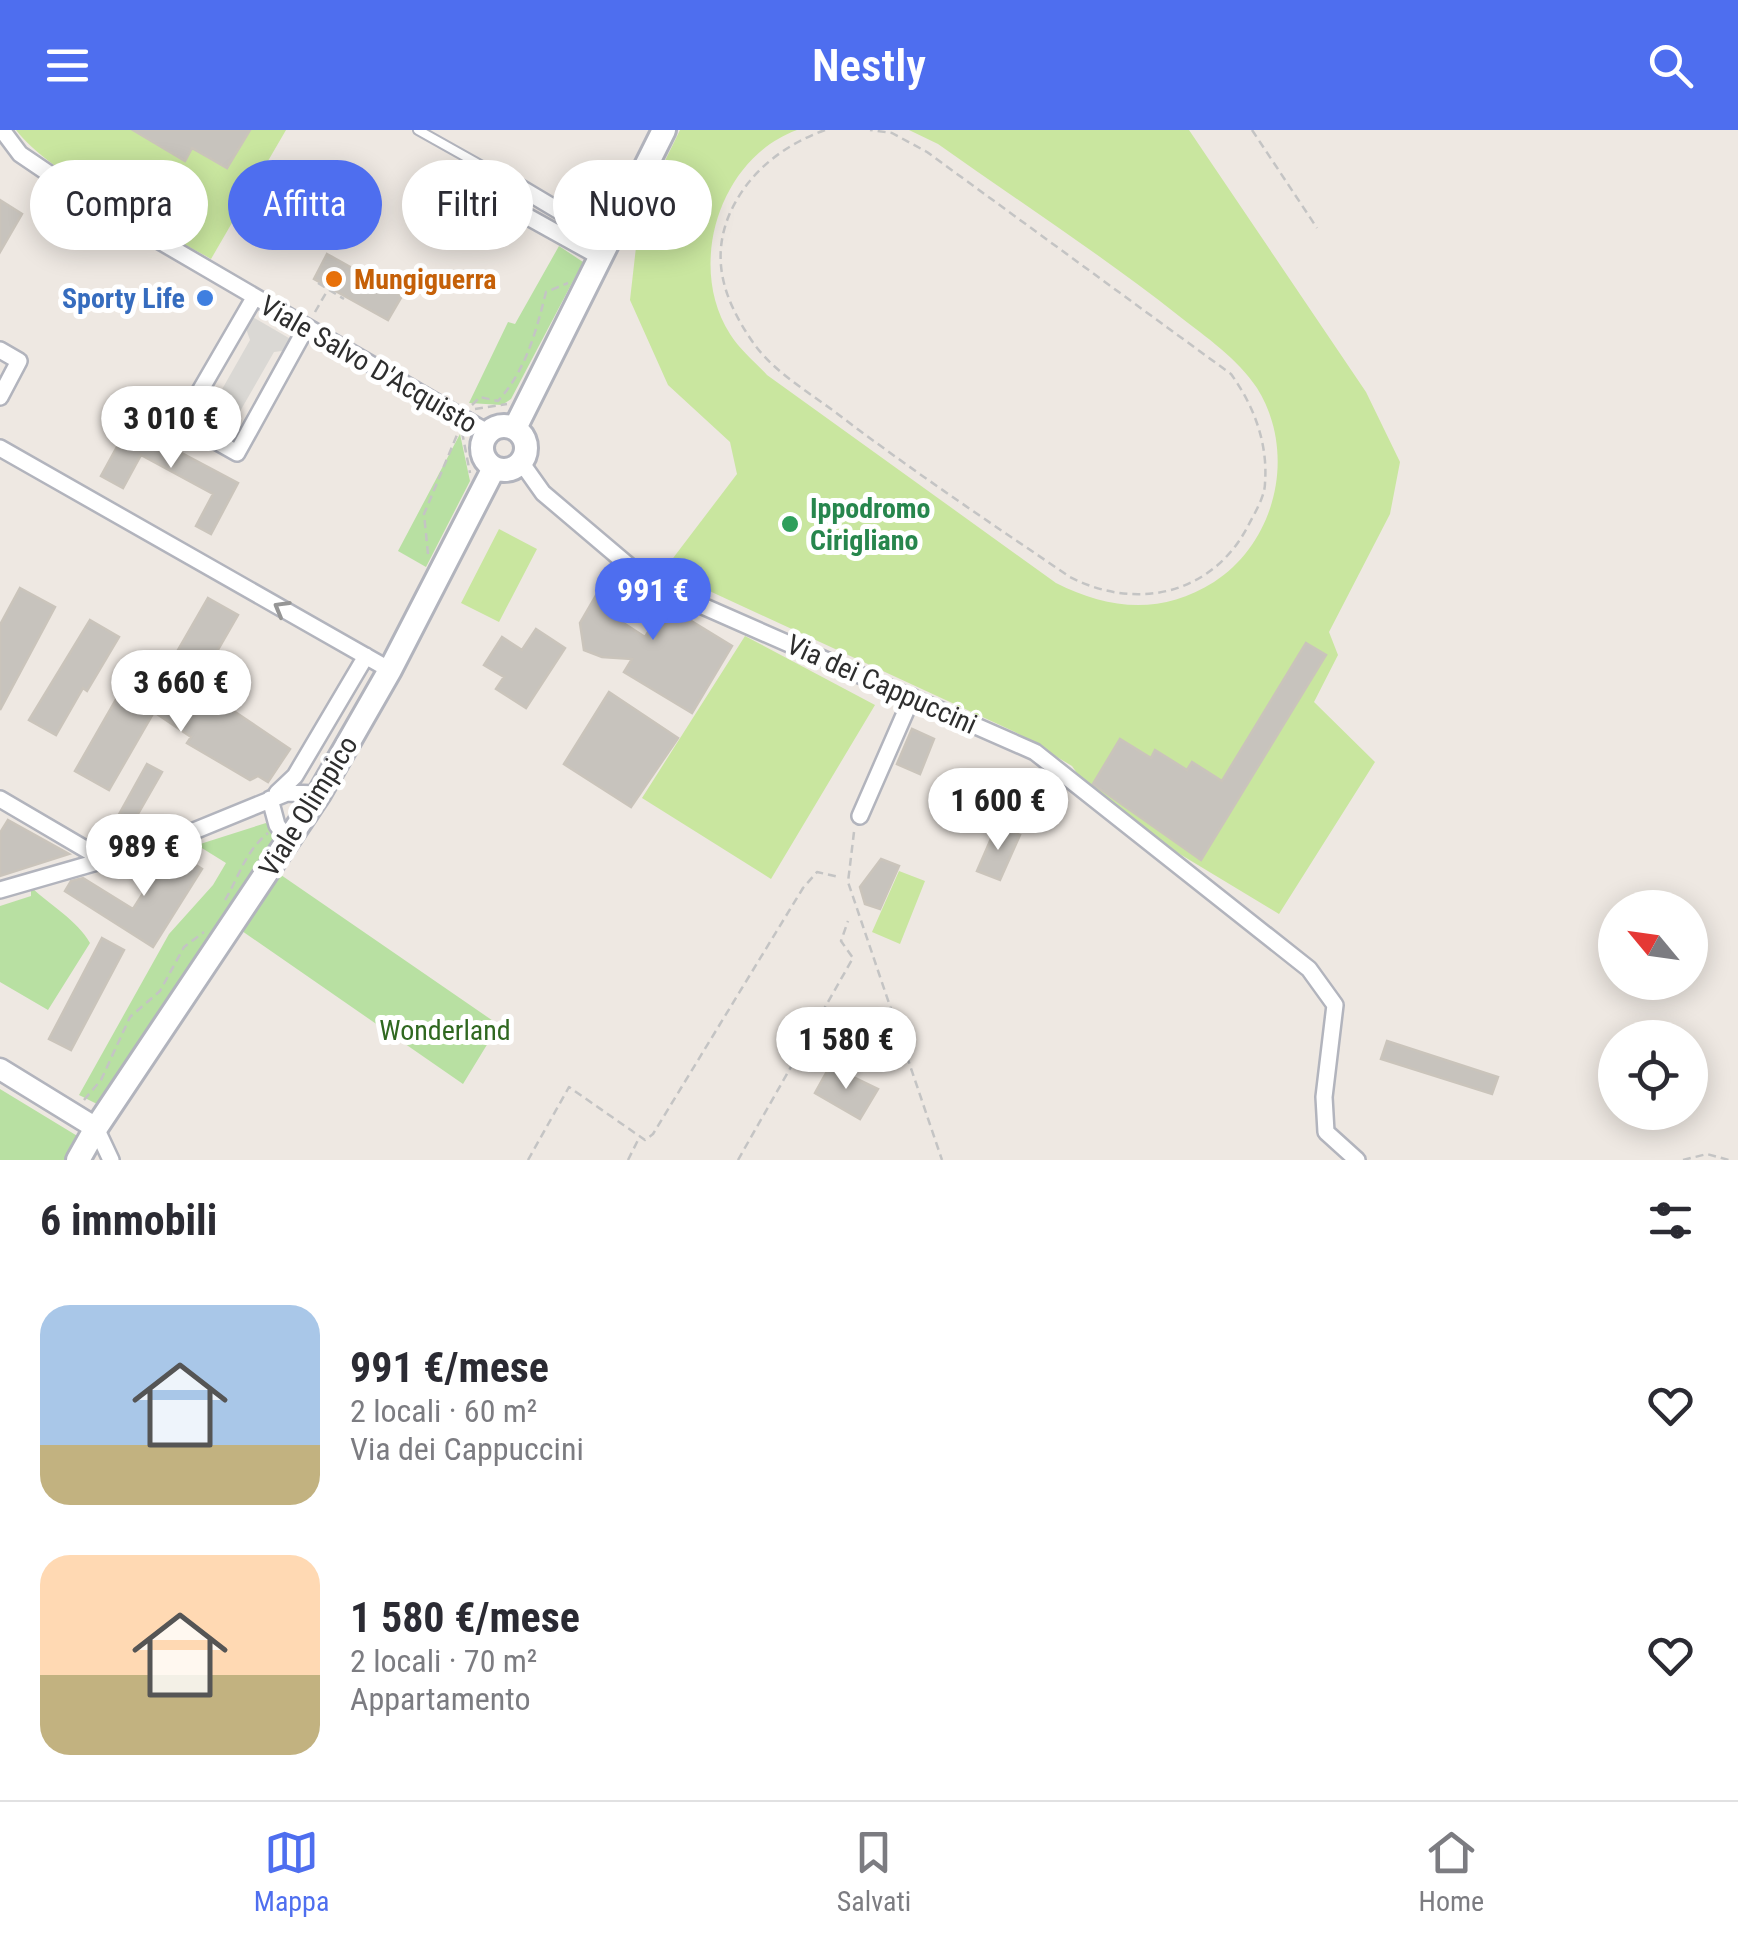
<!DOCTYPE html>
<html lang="it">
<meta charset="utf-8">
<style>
body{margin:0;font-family:"Roboto Condensed",sans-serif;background:#f7f7f7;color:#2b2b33;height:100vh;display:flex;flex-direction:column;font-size:38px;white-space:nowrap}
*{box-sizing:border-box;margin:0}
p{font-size:32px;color:#7c7c81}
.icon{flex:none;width:55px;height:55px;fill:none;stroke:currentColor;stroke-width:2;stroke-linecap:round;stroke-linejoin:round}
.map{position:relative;height:1030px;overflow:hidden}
.panel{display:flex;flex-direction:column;background:#fff;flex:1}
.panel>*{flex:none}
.guide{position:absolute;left:30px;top:30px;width:1000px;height:90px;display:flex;gap:20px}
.needle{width:65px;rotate:299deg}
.fabs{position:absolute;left:1598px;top:760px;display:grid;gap:20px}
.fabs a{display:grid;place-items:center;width:110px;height:110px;border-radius:50%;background:#fff;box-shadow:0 5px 25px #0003;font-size:50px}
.price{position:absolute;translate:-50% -85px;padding:0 22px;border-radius:35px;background:#fff;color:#222;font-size:32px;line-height:65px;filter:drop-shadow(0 2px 5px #0008)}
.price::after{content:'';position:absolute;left:50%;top:60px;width:30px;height:22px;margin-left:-15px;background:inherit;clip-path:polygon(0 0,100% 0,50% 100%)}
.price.selected{background:#4e6eef;color:#fff}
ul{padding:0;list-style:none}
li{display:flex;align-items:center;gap:30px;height:250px;padding:0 40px}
li span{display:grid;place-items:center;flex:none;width:280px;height:200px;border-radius:30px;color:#555}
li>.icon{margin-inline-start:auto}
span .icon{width:120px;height:120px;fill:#fffc;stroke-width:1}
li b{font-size:42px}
h2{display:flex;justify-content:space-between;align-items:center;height:120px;padding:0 40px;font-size:42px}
.tag{padding:0 35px;border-radius:45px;background:#fff;box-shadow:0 5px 25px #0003;font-size:35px;line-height:90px}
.tag.selected{background:#4e6eef;color:#fff}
header{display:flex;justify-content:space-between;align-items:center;height:130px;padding:0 40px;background:#4e6eef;color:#fff;font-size:45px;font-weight:600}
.tab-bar{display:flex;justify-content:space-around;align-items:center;height:140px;border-top:2px solid #e1e1e2;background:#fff;font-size:28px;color:#7c7c81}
.tab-bar a{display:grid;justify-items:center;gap:5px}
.tab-bar .selected{color:#4e6eef}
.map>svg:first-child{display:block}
.green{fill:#b8e0a2}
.pitch{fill:#c9e69f}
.plaza{fill:#dad8d4}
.building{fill:#c7c3bd;stroke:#cac4bb;stroke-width:2.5}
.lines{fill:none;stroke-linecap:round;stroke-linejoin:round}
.service-casing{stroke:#b2b4bd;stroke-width:12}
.minor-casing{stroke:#b2b4bd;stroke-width:20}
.tertiary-casing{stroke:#b2b4bd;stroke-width:25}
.secondary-casing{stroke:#b2b4bd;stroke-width:28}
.path{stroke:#c4c4c4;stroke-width:2.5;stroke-dasharray:8 5;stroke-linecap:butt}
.service{stroke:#fff;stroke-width:8}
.minor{stroke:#fff;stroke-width:15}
.tertiary{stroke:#fff;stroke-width:20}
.secondary{stroke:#fff;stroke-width:22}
.oneway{stroke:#969696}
.food-dot{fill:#e8710a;stroke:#fff;stroke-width:4}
.shop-dot{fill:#3f7fe0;stroke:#fff;stroke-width:4}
.leisure-dot{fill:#2e9e5b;stroke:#fff;stroke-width:4}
.labels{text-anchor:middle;stroke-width:10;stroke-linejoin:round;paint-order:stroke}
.food-label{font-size:28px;font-weight:bold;fill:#c56008;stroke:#fff;text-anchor:start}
.shop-label{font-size:28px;font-weight:bold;fill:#366cbe;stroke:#fff;text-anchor:end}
.street-label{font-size:28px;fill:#2e2e2e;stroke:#fff}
.leisure-label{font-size:28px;font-weight:bold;fill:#27864d;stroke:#fff;text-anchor:start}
.park-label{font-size:28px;fill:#306820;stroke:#fff}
</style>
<header><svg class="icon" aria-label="menu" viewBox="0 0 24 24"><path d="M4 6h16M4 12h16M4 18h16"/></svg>Nestly<svg class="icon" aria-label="search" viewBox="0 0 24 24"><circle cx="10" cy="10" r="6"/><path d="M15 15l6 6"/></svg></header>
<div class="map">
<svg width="1738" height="1030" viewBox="0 0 1738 1030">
<rect width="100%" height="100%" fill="#eee8e2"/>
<path class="green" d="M559,116L583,132L511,269L502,275L469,273L508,192L515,194Z
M460,304L470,351L426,437L398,421Z
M266,693L275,700L279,712L101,976L79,965L169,804L213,755L226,733L197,715Z
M281,745L499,895L463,954L242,801Z
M31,757C51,776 77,790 90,813L48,880L0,852V776L31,766Z
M0,959L79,1007L66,1030H0Z"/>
<path class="pitch" d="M16,0H286L211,129C157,98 52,46 16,0Z
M680,0H797C720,28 686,135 730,204C739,219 755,232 767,245L1056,453C1109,480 1162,485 1214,452C1277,411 1297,322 1257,258C1238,229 1206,207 1179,186C1102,125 1018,71 938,14L909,0H1189L1366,262L1400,332L1390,384L1329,502L1338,525L1314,572L1375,632L1279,784L1178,723L1088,659L1072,636L1015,602L664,440L737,344L730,312L668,255L630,170L640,82Z
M499,399L537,419L499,492L461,473Z
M745,506L875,575L771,749L642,668Z
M899,741L925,751L900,814L872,802Z"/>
<path class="plaza" d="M251,186L294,211L289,220L274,222L227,304L204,291L250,210L245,196Z"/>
<path class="building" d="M133,0H250L227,38L192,18L185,31Z
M0,70L22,84L0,122Z
M327,124L402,166L388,190L314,149Z
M129,295L238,353L211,404L196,396L213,364L141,325L123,358L101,346Z
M612,438L641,461L664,471L658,482L635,470L622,492L645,507L665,475L732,516L692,583L624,542L632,529L602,527L584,520L580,493Z
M20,458L55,477L0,580V495Z
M208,468L238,485L208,537L178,520Z
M90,490L119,507L87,561L83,558L56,605L29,590Z
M536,499L565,518L526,578L496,559L504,547L484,535L502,507L522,520Z
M1306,513L1326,525L1201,730L1093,654L1120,609L1151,628L1155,620L1187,640L1192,632L1222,651Z
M189,551L290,619L268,652L258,646L250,650L187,613L191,607L154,582L109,660L75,641L126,552L171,579Z
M609,562L678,608L631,677L564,634Z
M912,599L934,609L920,644L897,634Z
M147,634L162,642L131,696L117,688Z
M8,690L69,724L0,746V703Z
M997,695L1020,705L1000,750L977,741Z
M174,721L202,739L153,817L65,761L71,751L83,748L133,779L168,724Z
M881,729L899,736L880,779L865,774L860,757Z
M102,808L124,820L71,920L49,909Z
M1387,911L1498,947L1492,964L1381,929Z
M830,936L878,959L860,989L815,963Z"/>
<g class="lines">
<defs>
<path id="service" d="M418,0L509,51"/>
<path id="minor" d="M2,0L20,24L79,64L487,302
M509,51L608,110
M494,68L600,127
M254,168L182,292L237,323L306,198
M0,220L19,231L0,267
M0,318L390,540
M521,332L543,363L648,452L1035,622L1309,839L1335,875L1324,967L1326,1002L1357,1030
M277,663L295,646L366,526
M0,669L104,730
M270,669L277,695L289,711
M860,686L912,567
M0,760L167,712L287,663L319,664
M96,998L111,1030"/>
<path id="tertiary" d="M0,939L96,998"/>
<path id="secondary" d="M482 318a22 22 0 1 1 44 0a22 22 0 1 1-44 0Z
M515,298L664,0
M78,1030L96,998L319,664L390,540L494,338"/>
</defs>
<use href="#service" class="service-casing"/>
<use href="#minor" class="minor-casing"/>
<use href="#tertiary" class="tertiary-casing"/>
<use href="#secondary" class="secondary-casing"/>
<path class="path" d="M825,0C784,15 749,41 730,83C710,129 724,170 752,211C773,242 809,262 839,285C914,342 992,394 1070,447C1136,481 1212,465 1248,396C1254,384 1265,367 1265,353C1268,313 1254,276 1231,244L927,22L892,3L870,0
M1252,0L1317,98
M318,153L344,169
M315,182L334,149
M472,275L480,267L498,271C526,240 536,202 546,162L568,153
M475,279L507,274
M462,302L470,343
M428,424L424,384L459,300
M854,702L848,752L942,1030
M225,770C240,745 244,723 268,703
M84,970L101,950L130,887L160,861L184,817L204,802
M528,1030L569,957L645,1010L653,1004L803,758L817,742L839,747
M628,1030L640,1006
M738,1030L853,828L841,811L848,791
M1683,1030L1707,1024L1729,1030"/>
<use href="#service" class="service"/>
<use href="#minor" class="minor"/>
<use href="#tertiary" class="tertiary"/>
<use href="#secondary" class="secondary"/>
</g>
<defs><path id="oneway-chevron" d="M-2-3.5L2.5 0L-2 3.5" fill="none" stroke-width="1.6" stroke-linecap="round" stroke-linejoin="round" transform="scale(2.5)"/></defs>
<use class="oneway" href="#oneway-chevron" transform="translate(281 478) rotate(-150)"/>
<circle class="food-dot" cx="334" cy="149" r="10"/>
<circle class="shop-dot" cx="205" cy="168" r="10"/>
<circle class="leisure-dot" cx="790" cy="394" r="10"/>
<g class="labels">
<g class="food-label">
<text x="354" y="159">Mungiguerra</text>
</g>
<g class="shop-label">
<text x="185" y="178">Sporty Life</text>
</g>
<g class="street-label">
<text transform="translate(369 234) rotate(30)" y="10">Viale Salvo D'Acquisto</text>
<text transform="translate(882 554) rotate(24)" y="10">Via dei Cappuccini</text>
<text transform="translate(308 676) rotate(-58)" y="10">Viale Olimpico</text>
</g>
<g class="leisure-label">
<text x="810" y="388">Ippodromo<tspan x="810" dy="32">Cirigliano</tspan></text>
</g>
<g class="park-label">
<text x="445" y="910">Wonderland</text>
</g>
</g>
</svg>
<div class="fabs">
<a><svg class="needle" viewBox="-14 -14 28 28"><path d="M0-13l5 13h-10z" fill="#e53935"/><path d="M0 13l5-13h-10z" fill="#7c7c81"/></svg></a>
<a><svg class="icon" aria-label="locate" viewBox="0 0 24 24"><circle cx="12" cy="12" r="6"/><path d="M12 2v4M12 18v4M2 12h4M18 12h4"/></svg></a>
</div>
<b class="price" style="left:171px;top:341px">3 010 €</b>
<b class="price selected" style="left:653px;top:513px">991 €</b>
<b class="price" style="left:181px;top:605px">3 660 €</b>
<b class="price" style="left:998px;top:723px">1 600 €</b>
<b class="price" style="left:144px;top:769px">989 €</b>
<b class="price" style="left:846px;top:962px">1 580 €</b>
<div class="guide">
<a class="tag">Compra</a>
<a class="tag selected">Affitta</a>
<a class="tag">Filtri</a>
<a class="tag">Nuovo</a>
</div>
</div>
<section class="panel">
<h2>6 immobili<svg class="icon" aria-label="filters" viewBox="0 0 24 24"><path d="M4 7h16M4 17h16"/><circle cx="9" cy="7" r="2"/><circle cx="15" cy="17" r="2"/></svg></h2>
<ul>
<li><span style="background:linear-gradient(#a9c7e8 70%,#c2b280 0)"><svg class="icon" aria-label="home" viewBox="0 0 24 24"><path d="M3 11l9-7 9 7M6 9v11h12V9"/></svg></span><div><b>991 €/mese</b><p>2 locali · 60 m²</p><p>Via dei Cappuccini</p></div><svg class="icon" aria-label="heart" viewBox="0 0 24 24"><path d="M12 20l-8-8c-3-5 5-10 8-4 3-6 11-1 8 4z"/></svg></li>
<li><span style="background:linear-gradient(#ffd9b3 60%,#c2b280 0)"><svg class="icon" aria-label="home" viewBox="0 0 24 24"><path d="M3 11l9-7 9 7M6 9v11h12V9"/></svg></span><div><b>1 580 €/mese</b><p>2 locali · 70 m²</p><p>Appartamento</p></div><svg class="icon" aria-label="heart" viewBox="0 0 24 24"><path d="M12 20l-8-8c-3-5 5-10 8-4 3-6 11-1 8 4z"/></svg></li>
</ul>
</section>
<nav class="tab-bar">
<a class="selected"><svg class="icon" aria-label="map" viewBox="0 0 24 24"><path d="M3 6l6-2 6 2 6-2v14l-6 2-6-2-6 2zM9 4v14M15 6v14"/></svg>Mappa</a>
<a><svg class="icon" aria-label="saved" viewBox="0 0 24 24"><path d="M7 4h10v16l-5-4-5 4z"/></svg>Salvati</a>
<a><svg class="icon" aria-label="home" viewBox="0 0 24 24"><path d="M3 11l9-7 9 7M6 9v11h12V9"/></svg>Home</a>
</nav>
